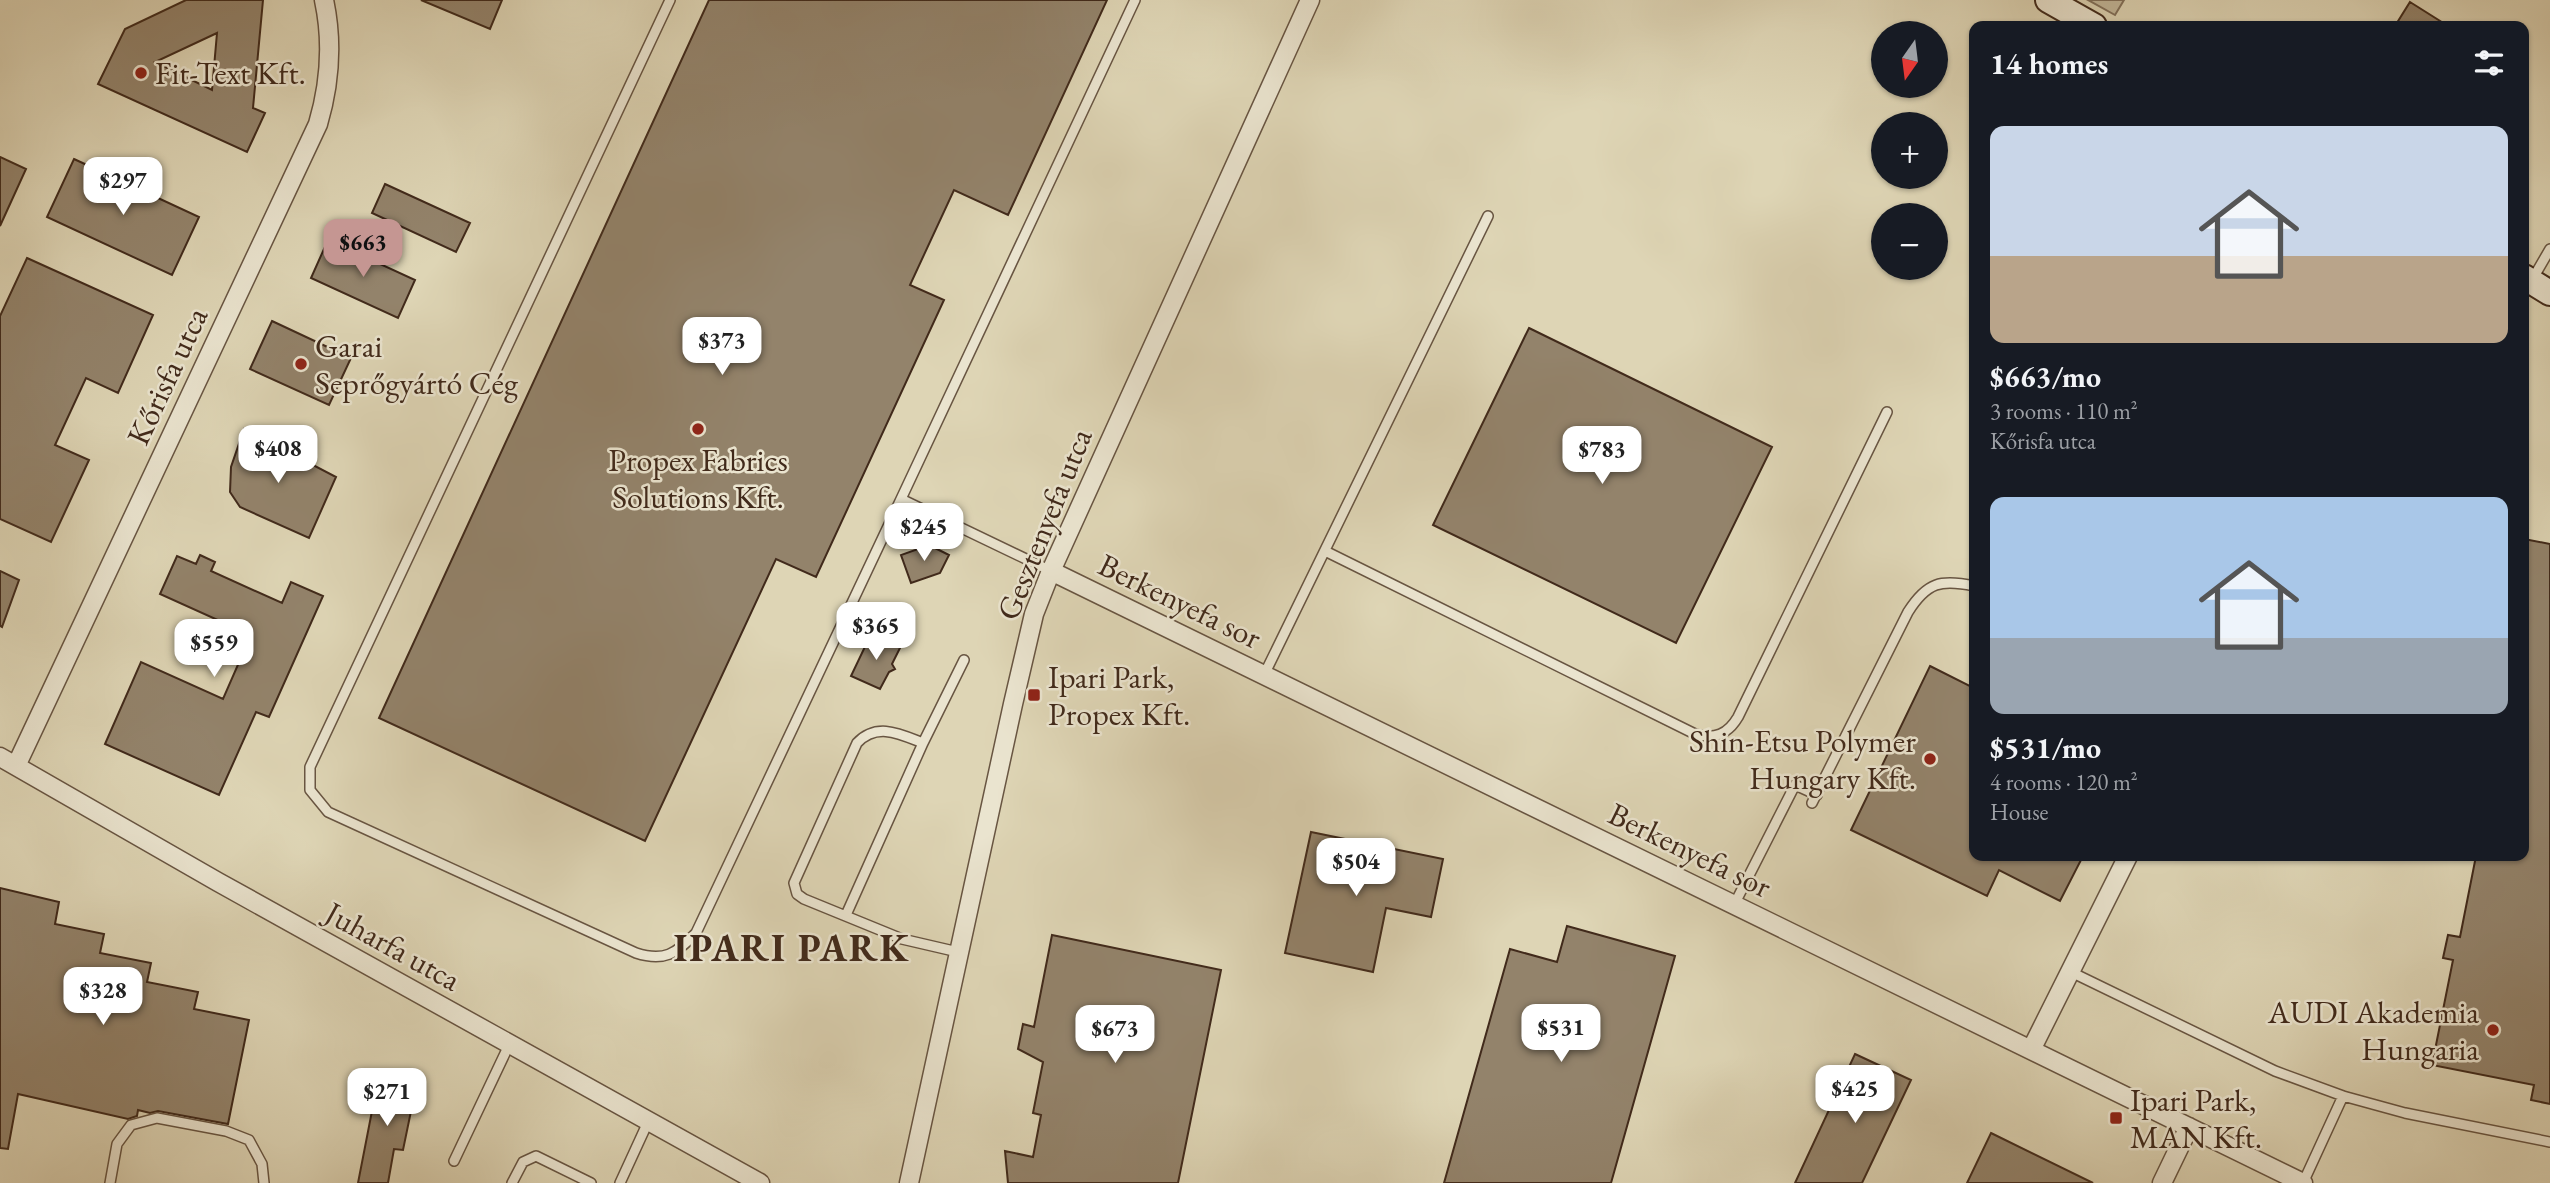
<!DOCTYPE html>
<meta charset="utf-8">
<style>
body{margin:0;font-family:"EB Garamond",serif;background:#242831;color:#f1f3f6;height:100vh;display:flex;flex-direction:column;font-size:26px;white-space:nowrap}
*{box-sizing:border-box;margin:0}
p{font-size:23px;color:#9ea1a6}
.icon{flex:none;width:38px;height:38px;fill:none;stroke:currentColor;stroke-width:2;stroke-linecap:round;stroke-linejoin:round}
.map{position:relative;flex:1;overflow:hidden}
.side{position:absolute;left:1969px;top:21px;width:560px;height:840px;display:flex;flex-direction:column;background:#171b24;border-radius:14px;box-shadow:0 2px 5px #0004}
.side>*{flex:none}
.needle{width:46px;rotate:194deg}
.tools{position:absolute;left:1871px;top:21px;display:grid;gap:14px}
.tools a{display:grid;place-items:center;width:77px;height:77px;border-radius:50%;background:#171b24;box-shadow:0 2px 5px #0004;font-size:35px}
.price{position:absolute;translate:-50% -60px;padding:0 16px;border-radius:14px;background:#fff;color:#222;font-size:23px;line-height:46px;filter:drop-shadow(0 2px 4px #0008)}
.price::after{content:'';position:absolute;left:50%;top:42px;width:21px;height:16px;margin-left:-10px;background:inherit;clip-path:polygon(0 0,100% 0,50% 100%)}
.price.on{background:#c59692;color:#111}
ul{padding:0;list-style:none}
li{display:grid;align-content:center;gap:14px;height:371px;padding:0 21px}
li span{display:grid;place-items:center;height:217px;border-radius:14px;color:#555}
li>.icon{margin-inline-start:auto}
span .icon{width:126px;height:126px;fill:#fffc;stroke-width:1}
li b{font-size:30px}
h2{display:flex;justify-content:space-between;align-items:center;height:84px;padding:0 21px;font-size:30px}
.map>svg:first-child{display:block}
.green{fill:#c3b89b;stroke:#82715b;stroke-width:2}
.building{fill:#93836b;stroke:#412a1b;stroke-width:2;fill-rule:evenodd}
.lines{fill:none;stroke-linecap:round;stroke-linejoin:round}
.lane-casing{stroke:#685542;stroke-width:12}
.street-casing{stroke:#685542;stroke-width:21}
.secondary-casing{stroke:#412a1b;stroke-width:28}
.lane{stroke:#eae4cf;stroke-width:9}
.street{stroke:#eae4cf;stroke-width:18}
.secondary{stroke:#eae4cf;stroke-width:24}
.poi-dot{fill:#8f2418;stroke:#eae4cf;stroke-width:2.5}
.labels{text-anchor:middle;stroke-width:5;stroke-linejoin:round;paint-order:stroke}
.poi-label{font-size:32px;fill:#412a1b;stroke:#eae4cf;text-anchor:start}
.street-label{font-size:32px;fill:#412a1b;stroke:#eae4cf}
.district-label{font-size:38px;font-weight:bold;letter-spacing:2px;fill:#412a1b;stroke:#eae4cf}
</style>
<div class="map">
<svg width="2550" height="1183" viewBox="0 0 2550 1183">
<rect width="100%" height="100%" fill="#ded5b5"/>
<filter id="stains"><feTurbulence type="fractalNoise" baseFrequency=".00286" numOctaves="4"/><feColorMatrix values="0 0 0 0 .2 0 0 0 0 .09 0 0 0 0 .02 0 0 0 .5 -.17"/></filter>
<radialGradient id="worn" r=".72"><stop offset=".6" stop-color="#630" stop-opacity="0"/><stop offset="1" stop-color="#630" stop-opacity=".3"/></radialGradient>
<path class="green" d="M2088,0H2124L2115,15Z"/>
<path class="building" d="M186,0H263L253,108L265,113L247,152L98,84L125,29ZM217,33L212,90L155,62Z
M421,0H502L490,29Z
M709,0H1107L1008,215L954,190L910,285L944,300L816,577L776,559L645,841L379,718Z
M2410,2L2448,26H2395Z
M0,157L26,169L0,226Z
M74,159L199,217L172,275L47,217Z
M385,184L470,223L456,252L372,213Z
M328,240L415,280L398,318L311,278Z
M27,258L153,315L118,393L86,378L55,445L89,460L51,542L0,519V316Z
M272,321L351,358L329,405L250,369Z
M1529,328L1772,447L1676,643L1433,525Z
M244,429L336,477L309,538L240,507L230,492L231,467Z
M2524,539L2550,544V1104L2531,1100L2534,1085L2432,1065L2453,960L2443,958L2448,935L2460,937L2476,856H2524Z
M929,545L949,555L940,573L911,583L901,555Z
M200,555L215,562L211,571L282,603L291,582L323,596L269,717L256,712L219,795L105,744L141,662L223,699L251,635L160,594L177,556L196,564Z
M0,571L19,580L2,627L0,626Z
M871,634L900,648L892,664L895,669L889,672L880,689L851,676Z
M1930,666L1974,688V856H2083L2060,901L1999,870L1987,896L1851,830Z
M1311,832L1443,859L1431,917L1386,908L1373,972L1285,953Z
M0,888L59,902L55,924L104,934L100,953L151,963L147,982L198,992L194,1009L249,1020L228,1124L158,1111L150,1113L138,1110L137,1116L128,1119L18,1094L8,1149L0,1148Z
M1567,926L1675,956L1611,1183H1444L1510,949L1557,962Z
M1052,935L1221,970L1178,1183H1008L1005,1151L1033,1157L1041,1115L1033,1113L1043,1062L1018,1049L1023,1024L1034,1027Z
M1855,1054L1911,1080L1862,1183H1795Z
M379,1075L417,1082L403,1150L394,1149L388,1183H358Z
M1991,1133L2093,1183H1967Z"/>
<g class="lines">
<defs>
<path id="lane" d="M670,0L310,767V790L328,812L636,953C664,962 676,954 696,933L901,499L1051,571
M2532,280L2550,249
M901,499L1135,0
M1325,551L1695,734C1715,740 1728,734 1738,717L1887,412
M1264,675L1488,216
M923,743L964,660
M1812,803L1908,612C1927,582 1941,579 1974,586
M1734,905L1795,785L1817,795
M846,915L923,743C900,734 877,722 857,743L794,883L797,894L804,899L902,939L958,952
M2071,972L2275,1071L2343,1096
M454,1161L509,1045
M110,1183L117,1144L131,1125L157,1118L226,1131L249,1140L262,1164L264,1183
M512,1183L523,1162L536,1156L591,1183
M620,1183L648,1122
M2303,1183L2343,1096L2405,1113L2550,1142"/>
<path id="street" d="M1051,571L2303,1183
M0,757L218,882L760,1183
M16,766L318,124C330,83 333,42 324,0
M2031,1050L2128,856
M909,1183L1013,704L1034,614L1051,571L1310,0
M2162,1183L2189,1127"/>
<path id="secondary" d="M2048,0L2094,26
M2524,277L2550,293"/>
</defs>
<use href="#lane" class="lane-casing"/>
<use href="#street" class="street-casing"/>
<use href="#secondary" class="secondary-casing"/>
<use href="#lane" class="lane"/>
<use href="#street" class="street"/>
<use href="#secondary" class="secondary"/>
</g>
<g class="poi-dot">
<circle cx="141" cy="73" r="7"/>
<circle cx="301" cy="364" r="7"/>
<circle cx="698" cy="429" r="7"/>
<rect x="1027" y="688" width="14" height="14" rx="3.5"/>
<circle cx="1930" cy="759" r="7"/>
<circle cx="2493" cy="1030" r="7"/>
<rect x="2109" y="1111" width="14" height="14" rx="3.5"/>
</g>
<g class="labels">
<g class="poi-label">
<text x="155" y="84">Fit-Text Kft.</text>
<text x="315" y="357">Garai<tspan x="315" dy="37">Seprőgyártó Cég</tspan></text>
<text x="698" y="471" text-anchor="middle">Propex Fabrics<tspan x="698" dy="37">Solutions Kft.</tspan></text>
<text x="1048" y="688">Ipari Park,<tspan x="1048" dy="37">Propex Kft.</tspan></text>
<text x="1916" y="752" text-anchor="end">Shin-Etsu Polymer<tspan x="1916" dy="37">Hungary Kft.</tspan></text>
<text x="2479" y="1023" text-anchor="end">AUDI Akademia<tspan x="2479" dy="37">Hungaria</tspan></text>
<text x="2130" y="1111">Ipari Park,<tspan x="2130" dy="37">MAN Kft.</tspan></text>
</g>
<g class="street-label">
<text transform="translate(167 376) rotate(-65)" y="11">Kőrisfa utca</text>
<text transform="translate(1044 524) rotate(-68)" y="11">Gesztenyefa utca</text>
<text transform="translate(1180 601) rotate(26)" y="11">Berkenyefa sor</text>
<text transform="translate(1690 850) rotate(26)" y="11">Berkenyefa sor</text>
<text transform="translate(393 946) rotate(29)" y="11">Juharfa utca</text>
</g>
<g class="district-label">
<text x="792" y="961">IPARI PARK</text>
</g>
</g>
<rect width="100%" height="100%" filter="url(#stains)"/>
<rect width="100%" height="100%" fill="url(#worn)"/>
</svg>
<div class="tools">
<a><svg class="needle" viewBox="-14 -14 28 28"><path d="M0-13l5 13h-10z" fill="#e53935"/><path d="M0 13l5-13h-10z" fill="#9ea1a6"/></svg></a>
<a>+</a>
<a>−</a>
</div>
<b class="price" style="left:123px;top:217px">$297</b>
<b class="price on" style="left:363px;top:279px">$663</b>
<b class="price" style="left:722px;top:377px">$373</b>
<b class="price" style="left:278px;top:485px">$408</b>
<b class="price" style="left:1602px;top:486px">$783</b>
<b class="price" style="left:924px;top:563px">$245</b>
<b class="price" style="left:876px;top:662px">$365</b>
<b class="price" style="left:214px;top:679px">$559</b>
<b class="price" style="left:1356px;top:898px">$504</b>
<b class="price" style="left:103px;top:1027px">$328</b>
<b class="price" style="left:1561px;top:1064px">$531</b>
<b class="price" style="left:1115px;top:1065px">$673</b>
<b class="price" style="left:1855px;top:1125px">$425</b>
<b class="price" style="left:387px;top:1128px">$271</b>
<section class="side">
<h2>14 homes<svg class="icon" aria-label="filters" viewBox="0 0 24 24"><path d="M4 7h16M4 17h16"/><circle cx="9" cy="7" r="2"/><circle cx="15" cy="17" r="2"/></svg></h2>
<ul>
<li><span style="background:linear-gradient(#c9d6e8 60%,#b9a48a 0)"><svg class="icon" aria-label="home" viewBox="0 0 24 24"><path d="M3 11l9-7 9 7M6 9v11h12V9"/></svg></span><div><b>$663/mo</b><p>3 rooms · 110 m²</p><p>Kőrisfa utca</p></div></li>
<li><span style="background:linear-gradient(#a9c7e8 65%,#9aa5b1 0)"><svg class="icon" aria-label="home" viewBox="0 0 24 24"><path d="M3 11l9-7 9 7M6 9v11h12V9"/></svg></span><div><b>$531/mo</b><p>4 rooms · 120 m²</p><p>House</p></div></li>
</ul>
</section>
</div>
